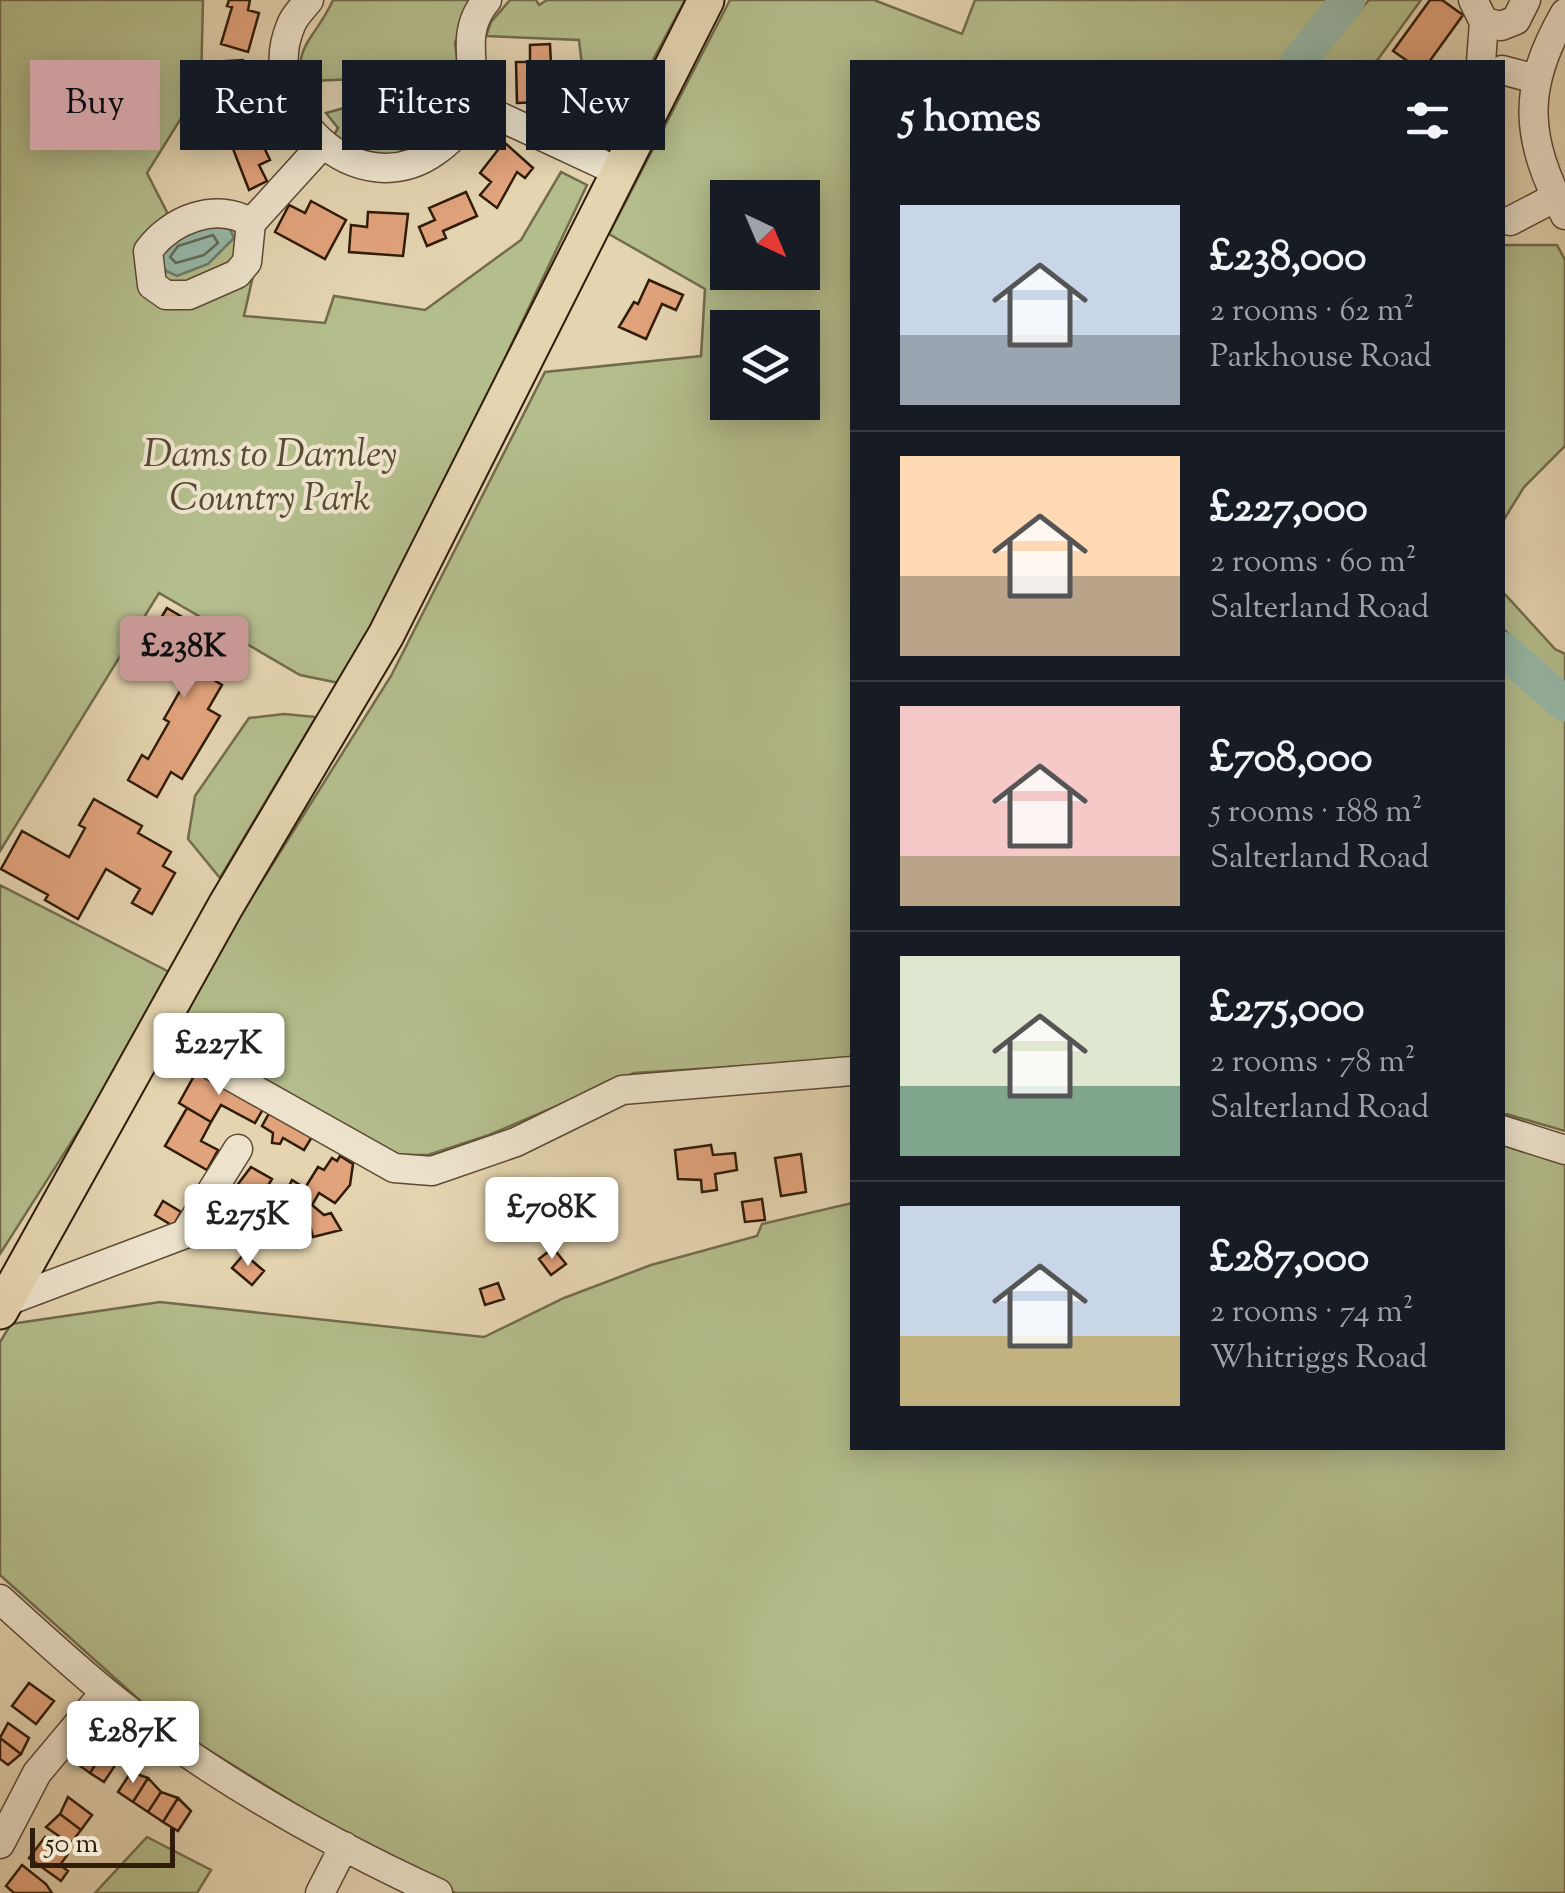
<!DOCTYPE html>
<meta charset="utf-8">
<style>
body{margin:0;font-family:"Sorts Mill Goudy",serif;background:#242831;color:#f1f3f6;height:100vh;display:flex;flex-direction:column;font-size:38px;white-space:nowrap}
*{box-sizing:border-box;margin:0}
p{font-size:32px;color:#9ea1a6}
.icon{flex:none;width:55px;height:55px;fill:none;stroke:currentColor;stroke-width:2;stroke-linecap:round;stroke-linejoin:round}
.map{position:relative;flex:1;overflow:hidden}
.panel{position:absolute;left:850px;top:60px;width:655px;height:1390px;display:flex;flex-direction:column;background:#171b24;border-radius:0px;box-shadow:0 5px 25px #0003}
.panel>*{flex:none}
.hud{position:absolute;left:30px;top:60px;width:670px;height:90px;display:flex;gap:20px}
.needle{width:65px;rotate:136deg}
.fabs{position:absolute;left:710px;top:180px;display:grid;gap:20px}
.fabs a{display:grid;place-items:center;width:110px;height:110px;border-radius:0px;background:#171b24;box-shadow:0 5px 25px #0003;font-size:50px}
.scale{position:absolute;left:30px;bottom:25px;width:145px;box-sizing:border-box;padding-left:10px;border:5px solid #301c0a;border-top:0;font-size:28px;line-height:35px;white-space:nowrap;color:#301c0a;-webkit-text-stroke:8px #ede3cc;paint-order:stroke}
.price{position:absolute;translate:-50% -85px;padding:0 22px;border-radius:10px;background:#fff;color:#222;font-size:32px;line-height:65px;filter:drop-shadow(0 2px 5px #0008)}
.price::after{content:'';position:absolute;left:50%;top:60px;width:30px;height:22px;margin-left:-15px;background:inherit;clip-path:polygon(0 0,100% 0,50% 100%)}
.price.on{background:#c59692;color:#111}
ul{padding:0;list-style:none}
li{display:flex;align-items:center;gap:30px;height:250px;padding:0 50px}
li+li{border-top:2px solid #363941}
li span{display:grid;place-items:center;flex:none;width:280px;height:200px;border-radius:0px;color:#555}
li>.icon{margin-inline-start:auto}
span .icon{width:120px;height:120px;fill:#fffc;stroke-width:1}
li b{font-size:42px}
h2{display:flex;justify-content:space-between;align-items:center;height:120px;padding:0 50px;font-size:42px}
.pill{padding:0 35px;border-radius:0px;background:#171b24;box-shadow:0 5px 25px #0003;font-size:35px;line-height:90px}
.pill.on{background:#c59692;color:#111}
.map>svg:first-child{display:block}
.green{fill:#b4bd8c;stroke:#726c4b;stroke-width:2.5;fill-rule:evenodd}
.water{fill:#96b8a8;stroke:#6d7a69;stroke-width:2.5}
.lines{fill:none;stroke-linecap:round;stroke-linejoin:round}
.shore{stroke:#636a59;stroke-width:2.5}
.river{stroke:#96b8a8;stroke-width:35}
.building{fill:#e1a37c;stroke:#301c0a;stroke-width:2.5}
.minor-casing{stroke:#5d4a34;stroke-width:31}
.major-casing{stroke:#301c0a;stroke-width:39}
.minor{stroke:#ede3cc;stroke-width:28}
.major{stroke:#e4d4b0;stroke-width:35}
.labels{text-anchor:middle;stroke-width:8;stroke-linejoin:round;paint-order:stroke}
.park-label{font-size:38px;font-style:italic;fill:#584c31;stroke:#ede3cc}
</style>
<div class="map">
<svg width="1565" height="1893" viewBox="0 0 1565 1893">
<rect width="100%" height="100%" fill="#e4d4b0"/>
<filter id="stains"><feTurbulence type="fractalNoise" baseFrequency=".002" numOctaves="4"/><feColorMatrix values="0 0 0 0 .2 0 0 0 0 .09 0 0 0 0 .02 0 0 0 .5 -.17"/></filter>
<radialGradient id="worn" r=".72"><stop offset=".6" stop-color="#630" stop-opacity="0"/><stop offset="1" stop-color="#630" stop-opacity=".3"/></radialGradient>
<path class="green" d="M0,0H203L201,86L147,173L170,218L263,231L244,316L325,323L334,296L425,310L521,240L561,172L587,185L416,546L339,683L300,675L159,593L0,851Z
M333,0H474L455,43L464,103L426,146L420,136L399,144L403,156L387,158L331,140L338,128L326,113L355,105L357,79L310,81V95L305,97C289,45 315,41 333,0Z
M510,0H536L539,5L547,0H685L625,112L599,122L587,108L579,40L486,36L491,22Z
M730,0H874L962,34L975,0H1339L1286,62H852V1059L634,1073L489,1135L428,1155H391L170,1027L391,676L545,372L701,356L705,289L609,234ZM728,198H802V272H728ZM728,328H802V402H728Z
M1369,0H1421L1376,62H1314Z
M1503,245H1557L1565,260V446L1524,487L1503,521Z
M1502,591L1555,649L1565,654V686L1503,629Z
M1503,664L1565,716V1131L1503,1113Z
M284,714L316,717L220,878L188,839L195,796L249,718Z
M0,885L177,976L0,1254Z
M1503,1141L1565,1161V1893H456L352,1839L165,1723L0,1575V1342L11,1324L160,1302L484,1337L564,1298L651,1265L757,1236L762,1224L852,1203V1448H1502Z
M147,1837L211,1870L197,1893H95Z"/>
<path class="water" d="M214,225L230,229L234,238L208,264L177,276L166,271L157,255L172,238Z"/>
<g class="lines">
<path class="shore" d="M213,235L218,243L204,255L176,263L170,257L178,246Z"/>
<path class="river" d="M1298,62L1348,0
M1502,649L1565,704"/>
</g>
<path class="building" d="M229,0H250L248,10L259,13L248,52L221,44L232,7L227,6Z
M1430,0H1442L1463,15L1429,62H1409L1393,51Z
M550,44L551,65H544L551,87H545V102L517,103L516,62H530V45Z
M243,60L244,78H249L252,91V118L216,120L212,62Z
M253,124L270,160L259,165L267,181L249,190L228,136Z
M504,142L533,168L525,178L517,172L497,208L480,195L491,182L480,173Z
M466,192L477,216L443,231L446,238L427,246L419,227L435,220L429,208Z
M311,201L346,220L325,259L275,232L289,205L305,213Z
M368,212L408,214L403,256L349,252L351,225L367,227Z
M649,280L683,295L676,310L662,304L646,339L619,327L634,302L638,304Z
M167,608L233,647L214,680L222,685L208,709L220,716L182,779L171,772L157,797L128,780L142,755L148,759L169,722L164,719L193,668L147,641Z
M94,799L142,826L138,833L171,852L163,866L175,873L152,914L132,903L140,889L106,869L78,919L45,900L48,895L1,869L22,831L69,857L85,828L79,825Z
M199,1067L266,1104L255,1123L221,1105L211,1122L179,1103Z
M187,1108L211,1122L201,1141L218,1150L207,1170L165,1146Z
M272,1108L315,1132L304,1150L283,1138L280,1144L272,1143L273,1133L262,1126Z
M711,1145L713,1155L735,1153L737,1170L715,1174L717,1190L702,1192L701,1180L678,1179L675,1150Z
M801,1154L806,1192L781,1196L775,1158Z
M340,1156L353,1164L350,1185L335,1203L319,1193L312,1205L324,1215L331,1213L341,1230L313,1237L305,1206L285,1194L292,1180L305,1188L318,1167L324,1170L332,1158L337,1161Z
M251,1167L272,1179L266,1189L277,1196L268,1212L232,1192Z
M561,1182L582,1209L546,1237L525,1210Z
M762,1199L765,1220L745,1222L742,1202Z
M163,1201L181,1212L173,1226L155,1215Z
M553,1248L566,1264L551,1275L539,1259Z
M244,1254L264,1271L252,1285L232,1268Z
M498,1283L504,1299L485,1305L480,1289Z
M29,1683L54,1701L36,1724L12,1706Z
M8,1723L29,1738L21,1754L0,1738Z
M0,1738L21,1754L8,1765L0,1759Z
M90,1742L106,1748L90,1773L76,1763Z
M106,1748L118,1761L104,1782L90,1773Z
M131,1772L148,1778L133,1802L118,1792Z
M148,1778L161,1792L148,1812L133,1802Z
M161,1792L178,1798L163,1822L148,1812Z
M68,1797L92,1815L81,1830L60,1814Z
M178,1798L191,1811L178,1831L163,1822Z
M60,1814L81,1830L70,1844L46,1827Z
M45,1837L68,1854L60,1865L68,1871L61,1881L29,1858Z
M22,1865L46,1884L52,1893H14L6,1886Z"/>
<g class="lines">
<defs>
<path id="minor" d="M309,0C303,8 294,16 291,25C255,109 357,208 436,151C508,100 444,49 487,0
M1473,0L1484,22L1501,26L1516,20L1526,0
M1565,13C1521,89 1525,138 1565,215
M1481,62L1484,22
M1502,70L1536,79
M475,105L619,172
M1510,221L1556,197
M251,223C216,201 170,220 148,251L152,285L166,295H189L237,274L247,262L251,223L321,146
M154,1033L394,1168L432,1171L516,1142L622,1090L852,1071
M1502,1130L1565,1150
M5,1302L185,1234L238,1149
M0,1599C34,1630 68,1661 104,1691C203,1772 321,1839 438,1893
M0,1844L37,1773L105,1692
M320,1893L344,1846"/>
<path id="major" d="M0,1311L225,907L386,635L706,0"/>
</defs>
<use href="#minor" class="minor-casing"/>
<use href="#major" class="major-casing"/>
<use href="#minor" class="minor"/>
<use href="#major" class="major"/>
</g>
<g class="labels">
<g class="park-label">
<text x="270" y="466">Dams to Darnley<tspan x="270" dy="44">Country Park</tspan></text>
</g>
</g>
<rect width="100%" height="100%" filter="url(#stains)"/>
<rect width="100%" height="100%" fill="url(#worn)"/>
</svg>
<div class="fabs">
<a><svg class="needle" viewBox="-14 -14 28 28"><path d="M0-13l5 13h-10z" fill="#e53935"/><path d="M0 13l5-13h-10z" fill="#9ea1a6"/></svg></a>
<a><svg class="icon" aria-label="layers" viewBox="0 0 24 24"><path d="M12 4l9 5-9 5-9-5zM3 14l9 5 9-5"/></svg></a>
</div>
<div class="scale">50 m</div>
<b class="price on" style="left:184px;top:701px">£238K</b>
<b class="price" style="left:219px;top:1098px">£227K</b>
<b class="price" style="left:552px;top:1262px">£708K</b>
<b class="price" style="left:248px;top:1269px">£275K</b>
<b class="price" style="left:133px;top:1786px">£287K</b>
<div class="hud">
<a class="pill on">Buy</a>
<a class="pill">Rent</a>
<a class="pill">Filters</a>
<a class="pill">New</a>
</div>
<section class="panel">
<h2>5 homes<svg class="icon" aria-label="filters" viewBox="0 0 24 24"><path d="M4 7h16M4 17h16"/><circle cx="9" cy="7" r="2"/><circle cx="15" cy="17" r="2"/></svg></h2>
<ul>
<li><span style="background:linear-gradient(#c9d6e8 65%,#9aa5b1 0)"><svg class="icon" aria-label="home" viewBox="0 0 24 24"><path d="M3 11l9-7 9 7M6 9v11h12V9"/></svg></span><div><b>£238,000</b><p>2 rooms · 62 m²</p><p>Parkhouse Road</p></div></li>
<li><span style="background:linear-gradient(#ffd9b3 60%,#b9a48a 0)"><svg class="icon" aria-label="home" viewBox="0 0 24 24"><path d="M3 11l9-7 9 7M6 9v11h12V9"/></svg></span><div><b>£227,000</b><p>2 rooms · 60 m²</p><p>Salterland Road</p></div></li>
<li><span style="background:linear-gradient(#f6c9c9 75%,#b9a48a 0)"><svg class="icon" aria-label="home" viewBox="0 0 24 24"><path d="M3 11l9-7 9 7M6 9v11h12V9"/></svg></span><div><b>£708,000</b><p>5 rooms · 188 m²</p><p>Salterland Road</p></div></li>
<li><span style="background:linear-gradient(#dfe7d0 65%,#7fa58c 0)"><svg class="icon" aria-label="home" viewBox="0 0 24 24"><path d="M3 11l9-7 9 7M6 9v11h12V9"/></svg></span><div><b>£275,000</b><p>2 rooms · 78 m²</p><p>Salterland Road</p></div></li>
<li><span style="background:linear-gradient(#c9d6e8 65%,#c2b280 0)"><svg class="icon" aria-label="home" viewBox="0 0 24 24"><path d="M3 11l9-7 9 7M6 9v11h12V9"/></svg></span><div><b>£287,000</b><p>2 rooms · 74 m²</p><p>Whitriggs Road</p></div></li>
</ul>
</section>
</div>
